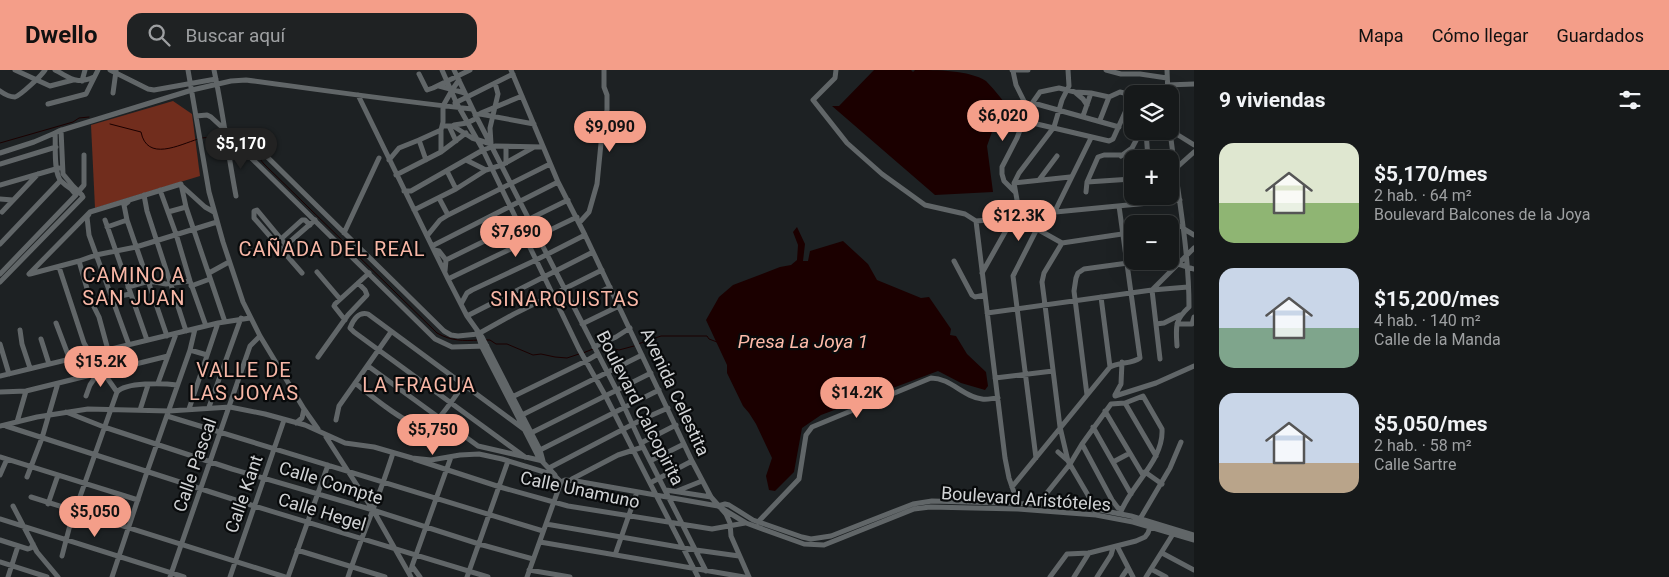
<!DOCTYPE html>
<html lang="es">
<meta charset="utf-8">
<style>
body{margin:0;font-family:Roboto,sans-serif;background:#1f2223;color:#f1f3f6;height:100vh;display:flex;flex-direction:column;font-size:19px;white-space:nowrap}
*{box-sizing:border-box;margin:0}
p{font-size:16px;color:#9ea0a2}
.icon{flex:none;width:28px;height:28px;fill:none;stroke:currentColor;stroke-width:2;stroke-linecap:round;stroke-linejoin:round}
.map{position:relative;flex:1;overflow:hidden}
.drawer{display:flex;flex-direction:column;background:#16191a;width:475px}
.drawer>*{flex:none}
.buttons{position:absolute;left:1124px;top:15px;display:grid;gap:10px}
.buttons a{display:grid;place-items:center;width:55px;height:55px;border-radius:10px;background:#16191a;box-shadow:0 5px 20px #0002,0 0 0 1px #353839;font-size:25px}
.price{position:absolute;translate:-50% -42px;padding:0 11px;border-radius:18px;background:#f49e89;color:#111;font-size:16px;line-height:32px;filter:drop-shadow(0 1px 2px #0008)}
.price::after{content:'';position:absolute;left:50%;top:30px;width:15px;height:11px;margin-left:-8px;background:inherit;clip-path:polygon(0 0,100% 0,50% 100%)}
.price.active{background:#222;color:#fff}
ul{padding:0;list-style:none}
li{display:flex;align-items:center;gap:15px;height:125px;padding:0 25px}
li span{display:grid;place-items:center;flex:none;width:140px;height:100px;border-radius:15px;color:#555}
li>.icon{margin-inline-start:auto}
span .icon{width:60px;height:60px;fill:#fffc;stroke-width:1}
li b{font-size:21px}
h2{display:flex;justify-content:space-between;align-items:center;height:60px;padding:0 25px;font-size:21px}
header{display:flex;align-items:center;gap:30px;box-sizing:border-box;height:70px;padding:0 25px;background:#f49e89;color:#111}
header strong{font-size:24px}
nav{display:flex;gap:28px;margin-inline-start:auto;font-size:18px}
.search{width:350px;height:45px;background:#1f2223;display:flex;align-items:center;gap:12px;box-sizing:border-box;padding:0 18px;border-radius:15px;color:#9ea0a2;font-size:19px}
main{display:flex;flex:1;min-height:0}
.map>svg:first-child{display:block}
.green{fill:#712d1d}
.water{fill:#1b0000}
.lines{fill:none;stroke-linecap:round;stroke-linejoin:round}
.stream{stroke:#1b0000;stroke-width:1}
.minor{stroke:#616668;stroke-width:5}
.labels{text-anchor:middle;stroke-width:4.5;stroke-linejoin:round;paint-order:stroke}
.street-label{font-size:18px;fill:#d1d3d5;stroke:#080a0b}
.water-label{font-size:19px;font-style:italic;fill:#fdbaa9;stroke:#080a0b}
.quarter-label{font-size:20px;letter-spacing:1px;fill:#f8b7a6;stroke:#080a0b}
</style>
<header>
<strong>Dwello</strong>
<div class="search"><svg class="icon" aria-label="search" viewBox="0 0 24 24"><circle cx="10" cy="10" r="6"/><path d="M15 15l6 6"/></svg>Buscar aquí</div>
<nav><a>Mapa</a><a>Cómo llegar</a><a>Guardados</a></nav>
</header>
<main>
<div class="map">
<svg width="1194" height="507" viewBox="0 0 1194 507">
<rect width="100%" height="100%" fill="#1d2123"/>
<path class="green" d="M173,31L192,44L200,106L95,138L91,55Z"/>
<path class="water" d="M874,0H911L913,2L915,0C937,0 969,0 986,11C996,21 1004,33 1014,43V61L993,59L987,76L993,122L935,125L832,36H839Z
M797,157L805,174L803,191H808L810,181L843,171L868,194L877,210L921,228L929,227L951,259L950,265L956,266L967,284L986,302L988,316L985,320L961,313L938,301L821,345L802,358L794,402L775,421L769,420L766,406L772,388L756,354L749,343L743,336L727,303V295L706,250L719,227L733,215L780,197L791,195L797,190L798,175L793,162Z"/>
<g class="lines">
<path class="stream" d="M110,54L141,62C147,92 179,75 198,69
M202,68C211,66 216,72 224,70
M228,69C244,68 255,83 264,94L437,263C451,271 463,271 479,270
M0,73L73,52L79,48L89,47
M485,270H490L496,274H507L533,285L541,284L555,287L567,288L579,284
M638,274L661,266H707L709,269L717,272
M602,276L619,280L634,276
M583,283L593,279"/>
<path class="minor" d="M15,0L50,16L73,10
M55,0C71,8 76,15 94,7
M110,0L148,19L154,20L216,9
M188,0L209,122L223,172L243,232L260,266L304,339L318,359
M214,0C223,42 228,84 236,126
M442,0L456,32L483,80L579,279L605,325L698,507
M454,0L477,48L616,319L641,373L706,501
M511,0L558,112L585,165L692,391L711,427L726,444L730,453L731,466L749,507
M836,0L835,8L813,30L847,73L882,104L925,135L965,144L976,151
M1012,0H1028
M1106,0L1121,4H1140L1167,8
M1167,0L1168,24
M1013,1L1016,15L1028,39
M419,4L427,20L433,18L470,0
M82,11L85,0
M1167,15L1194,14
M439,16L465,23
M0,21C4,24 10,27 15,27C21,25 41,6 45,0
M113,23L116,1
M1076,23L1083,29L1087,35
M1134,24L1137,17
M358,25L448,209L467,246L482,267L540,380L543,391
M455,33L513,4
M1033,33L1119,57
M48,34L86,24L98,0
M481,43L522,26
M475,45L480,44L534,54
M196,46L207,45L211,47L224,59L252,72L444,261L451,265L458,266L478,264L514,244L602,200
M1083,46L1091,23
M1100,50L1109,27
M1024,51L1109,71L1113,69L1132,27
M1170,51L1173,54L1178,65L1194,75
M454,55L467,53L477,48
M442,56H453L472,68L491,74L490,58L498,24L495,13
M449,56L456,71
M61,60L63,104L73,116L71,119C68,117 64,114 61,111C53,103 56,74 55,63L59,61L192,20L231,11L246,10C322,20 397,31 472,39
M1146,61L1148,89
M1170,61C1177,120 1189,178 1189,237C1174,251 1176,257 1177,276
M227,81L237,78L243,80L435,269L452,277L487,276
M441,82V60L443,52V36L452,20L459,10
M0,83L34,72L55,63
M1121,86L1132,78L1141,61
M389,90L399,78L419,70
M426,90L419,70L441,60
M466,90L486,100
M506,93V77
M0,94L56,77
M1175,99L1194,82
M447,101L456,119
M396,105L441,82L466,63
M1039,110L1057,86
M1087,112L1132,109
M1014,113L1070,107
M0,115L59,98
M183,117L205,137L214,142
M160,120L176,164L190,211L206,256
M404,121H411L483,80L495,76L543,77
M78,122L84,115V85
M1015,122L1004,111L1002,104V97L1017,68L1028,39L1040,22L1059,18L1075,22L1091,23L1109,27L1120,22L1132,25
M1086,122L1087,112L1098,87L1104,85H1148
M144,125L147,141L186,261
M439,128L448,145
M0,129L13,130
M128,132L124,135L127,150L167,266
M414,140L456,119L486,100L502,95L534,77
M2,142L38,104
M168,142L186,137
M1054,143L1091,68
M89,144L87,147L89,165L129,275
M1020,147L1014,113L1019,103L1054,57L1062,30L1069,16L1068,0
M105,150L147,270
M976,151L1005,388L1009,408L1018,434
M976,151L1013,148L1045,143L1180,130
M579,153L589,142L597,114L602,63L607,40V25L604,17V0
M107,157L127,150
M1170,158L1183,156
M1037,159L1062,173
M1184,159L1194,165
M344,163L379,88
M427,166L440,150L448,145L550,94
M281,169L302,150H305L310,155
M1062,173L1044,203L1042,212L1045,235L1060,357L1068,391L1092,432L1095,441
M1062,173L1122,164
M0,174L60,111
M286,175L257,140L254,141V148L302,203
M285,176L315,150
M432,176L558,112
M434,180L439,181L446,190
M79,191L90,229L99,247L108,280
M954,191L972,225L975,227L985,225
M1178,194L1194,199
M59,197L84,273L101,302
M445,201L446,190L568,130
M317,202L340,229
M209,203L229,192
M982,203L1013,148
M0,204L76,125L71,119
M29,204L90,142L181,114L186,137L225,252
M30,204L79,191L96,185L136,177L217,152
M448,209L577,147
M106,211L125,205
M0,212L83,127L82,125L73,116
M191,216L210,209
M128,217L149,211L166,214L190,211
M1101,227L1110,297
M111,228L130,224
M461,234L467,223L472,220L536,190L585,165
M573,236L610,217
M987,243L1152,220L1188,217
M467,246L593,182
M345,250L334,236L335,234L369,203
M56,253L70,290
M582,254L619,236
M1156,254L1164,253L1180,245
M1177,254H1192L1194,247
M20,260L22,274L30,298
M477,262L482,277L539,388L555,405
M41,269L49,294
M0,274L9,304
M594,277L616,267L630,258
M190,280L207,285
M318,287L348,245L367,225L365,220L358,213
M1160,289L1152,220L1194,178
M368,296L478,376L543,391
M103,302L117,322
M0,306L218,253L250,248
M995,308L1053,301
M158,313L176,264
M355,313C368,323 415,364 430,356C440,351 460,319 468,308
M0,322L26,321L168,286
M117,322C126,312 163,313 177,315
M1087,325L1074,221L1076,208L1078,203L1084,199L1128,193
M1115,325L1121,314L1122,292
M86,326L90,315L98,303
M1115,326L1156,313L1194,296
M512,327L586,291L598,284
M1125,333L1156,386
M209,337L241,248
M189,339L218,253
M140,340L148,315
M1105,341L1143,405
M66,342L104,357L232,399L373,440L479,474L533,489
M522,345L642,285
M167,346L543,461
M336,350L339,336L391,262
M17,352L26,321
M296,353L302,348L304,339
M0,356L37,347L88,339L169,341L230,337L265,344L305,355L345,373L374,377L412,388L431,390L460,385L479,384L502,389L554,405L561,412
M6,356L254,436L488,507
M1093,357L1131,424
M525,360L368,244C359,241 353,250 350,258L354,262L525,387
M531,363L651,303
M326,367L373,440L411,507
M641,373L676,355
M1082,374L1112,430L1118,438L1122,439
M540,380L659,320
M1058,382L1067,390
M0,387L138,430
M1036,388L1013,206L1045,143
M414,389L500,417L568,436L712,459L745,453
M650,391L684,374
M1113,392L1130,383
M549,398L643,349L668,338
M1145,402L1162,414
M0,405L7,389
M27,407L42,368L58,313
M572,409L618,385L643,377
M561,412L565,410L576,411L718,436L746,453L804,474L824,475L914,439L930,437L1018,439L1096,445L1133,452L1194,470
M650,413L692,391
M1012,417L1110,297C1119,292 1132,294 1140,288L1119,136
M666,420L711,427
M677,421L702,411
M31,427L285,507
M48,434L58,405
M1038,434L1070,394L1082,374L1111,334L1125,333L1143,326L1162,359C1164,391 1130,415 1120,444
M13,436L37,482L58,507
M718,436L725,434L729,435L753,450L802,467L811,469L831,466L913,434L932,431L1038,434L1095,439L1131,446L1194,465
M0,449L184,507
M1140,449L1170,398L1181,372
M758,452L799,409L806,365L812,357L931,308C951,308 963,327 982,329C987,330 993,328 998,328
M546,454L696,480L739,486
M0,470L28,479L31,478L33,474
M540,472L744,507
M1117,476L1133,507
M297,480L385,507
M1162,483L1194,500
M615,485L637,422
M62,486L70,455L117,322
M0,492L47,507
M412,496L451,387
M1151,499L1166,507
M411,500L412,496L420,507
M529,500L570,507
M8,507L18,476
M112,507L147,402L190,280L195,259
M170,507L250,276L260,266
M230,507L284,350
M288,507L328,395
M348,507C362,465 380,425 393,383
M467,507L508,391
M527,507L561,412
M1050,507L1067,484L1089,483L1136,471L1145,467L1148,463L1150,457
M1074,507L1089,483
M1097,507L1111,485L1113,478
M1122,507L1128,498
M1146,507L1173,464"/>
</g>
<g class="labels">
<g class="street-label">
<text transform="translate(675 322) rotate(65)" y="6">Avenida Celestita</text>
<text transform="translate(640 338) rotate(63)" y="6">Boulevard Calcopirita</text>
<text transform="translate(195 395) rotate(-71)" y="6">Calle Pascal</text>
<text transform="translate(331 413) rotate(17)" y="6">Calle Compte</text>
<text transform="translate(580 420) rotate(12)" y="6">Calle Unamuno</text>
<text transform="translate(244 424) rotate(-71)" y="6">Calle Kant</text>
<text transform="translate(1026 429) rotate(4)" y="6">Boulevard Aristóteles</text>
<text transform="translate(322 442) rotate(17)" y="6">Calle Hegel</text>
</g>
<g class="water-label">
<text x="803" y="278">Presa La Joya 1</text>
</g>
<g class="quarter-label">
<text x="332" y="186">CAÑADA DEL REAL</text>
<text x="134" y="212">CAMINO A<tspan x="134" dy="23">SAN JUAN</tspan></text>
<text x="565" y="236">SINARQUISTAS</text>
<text x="244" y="307">VALLE DE<tspan x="244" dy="23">LAS JOYAS</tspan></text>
<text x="419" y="322">LA FRAGUA</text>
</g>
</g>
</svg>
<div class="buttons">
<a><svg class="icon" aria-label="layers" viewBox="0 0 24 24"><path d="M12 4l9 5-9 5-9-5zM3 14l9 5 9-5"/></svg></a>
<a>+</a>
<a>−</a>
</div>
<b class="price" style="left:1003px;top:72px">$6,020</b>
<b class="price" style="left:610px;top:83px">$9,090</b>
<b class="price active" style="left:241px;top:100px">$5,170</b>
<b class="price" style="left:1019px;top:172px">$12.3K</b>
<b class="price" style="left:516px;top:188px">$7,690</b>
<b class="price" style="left:101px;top:318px">$15.2K</b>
<b class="price" style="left:857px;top:349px">$14.2K</b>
<b class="price" style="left:433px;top:386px">$5,750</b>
<b class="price" style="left:95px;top:468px">$5,050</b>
</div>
<section class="drawer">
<h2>9 viviendas<svg class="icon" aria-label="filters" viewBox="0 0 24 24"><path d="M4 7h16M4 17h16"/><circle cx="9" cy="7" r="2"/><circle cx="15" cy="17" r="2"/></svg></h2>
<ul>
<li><span style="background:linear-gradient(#dfe7d0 60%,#8fb573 0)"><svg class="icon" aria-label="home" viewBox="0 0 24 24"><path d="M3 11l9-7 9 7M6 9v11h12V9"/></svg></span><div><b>$5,170/mes</b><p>2 hab. · 64 m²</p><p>Boulevard Balcones de la Joya</p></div></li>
<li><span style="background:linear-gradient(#c9d6e8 60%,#7fa58c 0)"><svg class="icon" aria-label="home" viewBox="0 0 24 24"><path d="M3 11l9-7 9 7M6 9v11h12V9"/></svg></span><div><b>$15,200/mes</b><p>4 hab. · 140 m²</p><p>Calle de la Manda</p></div></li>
<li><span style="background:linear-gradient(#c9d6e8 70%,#b9a48a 0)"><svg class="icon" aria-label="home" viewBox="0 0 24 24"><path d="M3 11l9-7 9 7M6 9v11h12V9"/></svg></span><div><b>$5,050/mes</b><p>2 hab. · 58 m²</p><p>Calle Sartre</p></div></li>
</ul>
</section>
</main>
